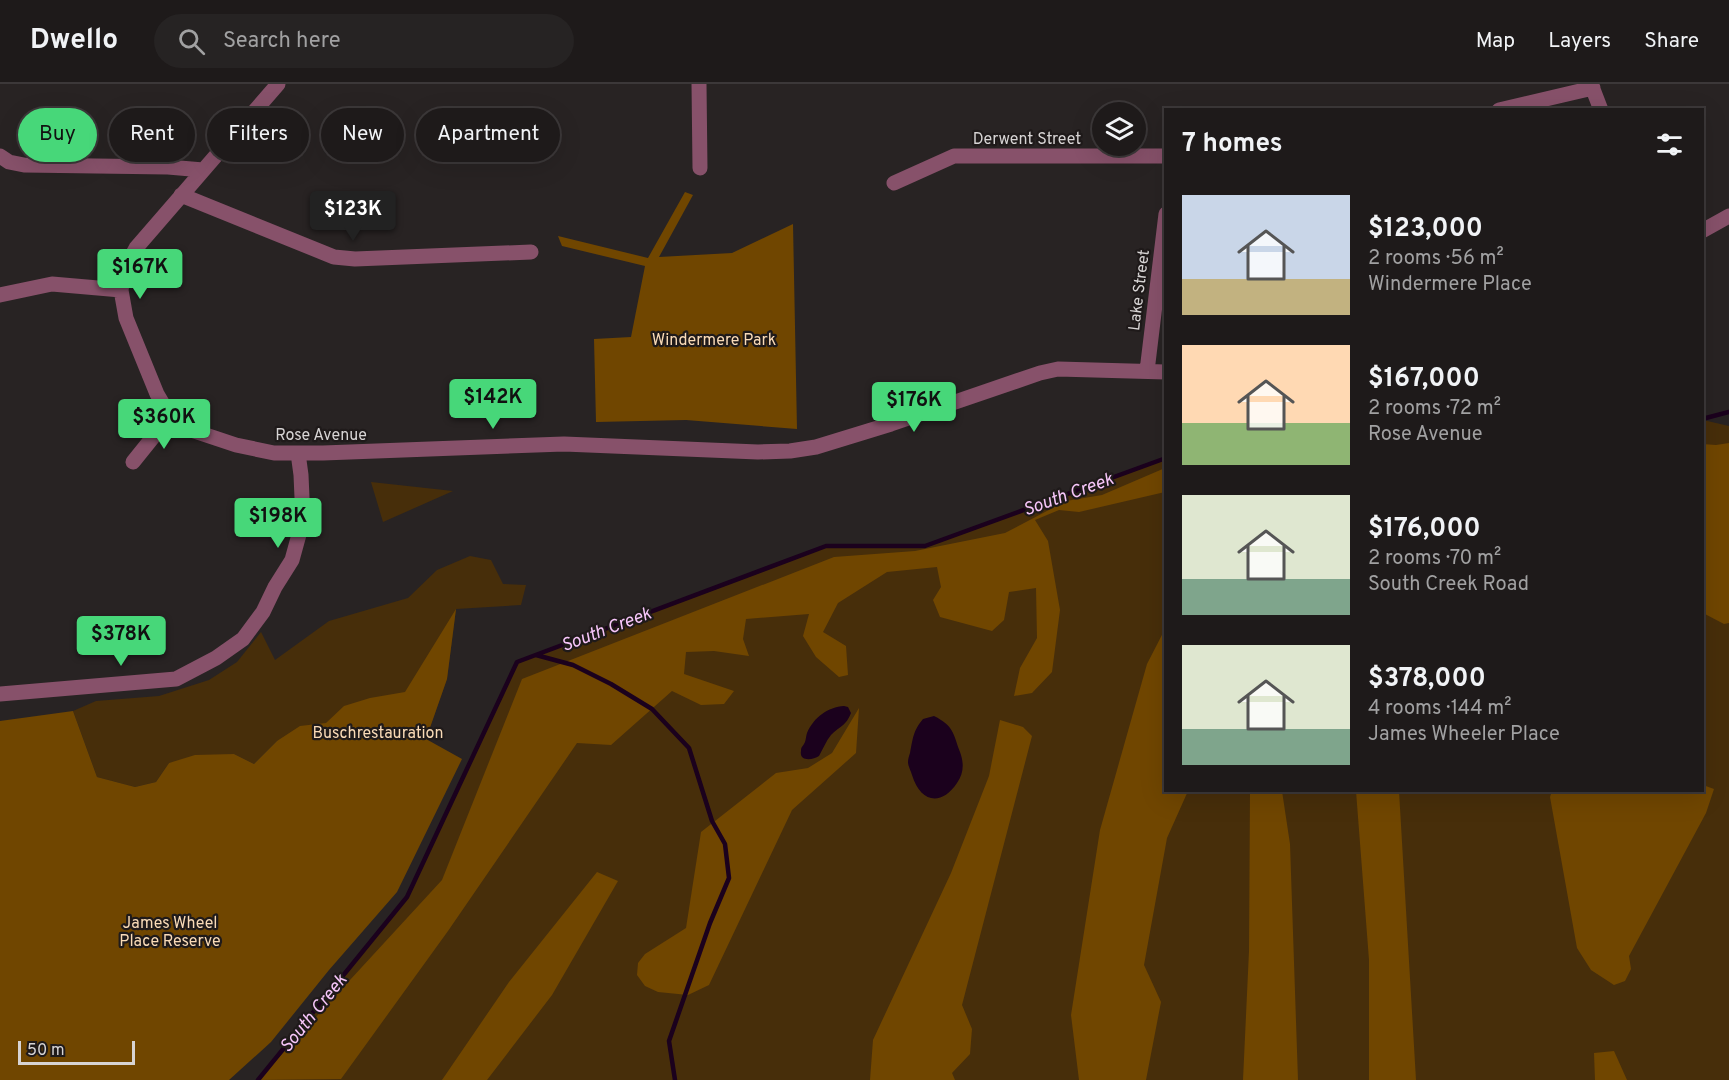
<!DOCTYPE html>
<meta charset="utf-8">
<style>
body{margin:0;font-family:Overpass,sans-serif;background:#262323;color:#f1f3f6;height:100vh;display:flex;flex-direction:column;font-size:22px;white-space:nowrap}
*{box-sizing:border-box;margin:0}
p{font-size:20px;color:#a1a1a2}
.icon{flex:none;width:33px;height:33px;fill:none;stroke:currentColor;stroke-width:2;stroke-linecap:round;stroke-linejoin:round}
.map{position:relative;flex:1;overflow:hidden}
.drawer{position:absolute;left:1164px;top:24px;width:540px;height:684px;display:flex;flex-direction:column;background:#1e1a1a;border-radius:0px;box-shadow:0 6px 24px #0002,0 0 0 2px #3c3839}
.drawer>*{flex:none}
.banner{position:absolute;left:18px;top:24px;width:570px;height:54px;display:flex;gap:12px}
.buttons{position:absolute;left:1092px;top:18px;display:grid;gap:12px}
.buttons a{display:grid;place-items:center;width:54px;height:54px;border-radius:50%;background:#1e1a1a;box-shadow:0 6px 24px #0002,0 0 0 2px #3c3839;font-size:30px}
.scale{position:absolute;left:18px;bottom:15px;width:117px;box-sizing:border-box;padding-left:6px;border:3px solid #d7d4d4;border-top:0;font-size:16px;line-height:21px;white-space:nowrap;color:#d7d4d4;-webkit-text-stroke:4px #1f1a1a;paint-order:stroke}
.price{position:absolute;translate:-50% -51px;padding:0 14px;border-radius:6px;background:#47d779;color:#111;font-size:20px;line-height:39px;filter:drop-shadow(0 2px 3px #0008)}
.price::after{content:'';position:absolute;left:50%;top:36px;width:18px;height:14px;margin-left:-9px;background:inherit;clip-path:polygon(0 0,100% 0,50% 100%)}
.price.selected{background:#222;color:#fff}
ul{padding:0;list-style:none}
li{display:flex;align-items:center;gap:18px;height:150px;padding:0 18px}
li span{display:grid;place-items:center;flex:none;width:168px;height:120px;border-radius:0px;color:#555}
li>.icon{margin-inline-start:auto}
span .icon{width:72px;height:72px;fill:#fffc;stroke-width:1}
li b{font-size:26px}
h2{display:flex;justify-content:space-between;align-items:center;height:72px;padding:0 18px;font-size:26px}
.pill{padding:0 21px;border-radius:27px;background:#1e1a1a;box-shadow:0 6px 24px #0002,0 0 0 2px #3c3839;font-size:21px;line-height:54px}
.pill.selected{background:#47d779;color:#111}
header{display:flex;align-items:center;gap:36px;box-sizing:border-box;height:84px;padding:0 30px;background:#1e1a1a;border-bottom:2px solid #3c3839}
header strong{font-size:28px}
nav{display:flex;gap:33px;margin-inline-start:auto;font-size:21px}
.search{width:420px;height:54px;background:#262323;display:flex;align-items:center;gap:15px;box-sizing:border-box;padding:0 21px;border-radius:33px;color:#a1a1a2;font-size:22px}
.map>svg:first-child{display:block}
.green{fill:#472e0a}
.forest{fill:#704600}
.water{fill:#1b011d}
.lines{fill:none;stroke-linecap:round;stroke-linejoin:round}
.stream{stroke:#1b011d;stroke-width:4.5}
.minor{stroke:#87516a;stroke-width:15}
.labels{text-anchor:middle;stroke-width:4.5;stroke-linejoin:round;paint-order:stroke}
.street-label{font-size:16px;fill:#d7d4d4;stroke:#1f1a1a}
.park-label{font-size:16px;fill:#fadbb7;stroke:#1f1a1a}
.water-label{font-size:18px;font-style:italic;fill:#f7c6fa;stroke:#1f1a1a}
</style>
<header>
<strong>Dwello</strong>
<div class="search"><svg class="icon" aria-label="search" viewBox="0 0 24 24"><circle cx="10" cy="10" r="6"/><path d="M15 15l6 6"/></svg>Search here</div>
<nav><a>Map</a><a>Layers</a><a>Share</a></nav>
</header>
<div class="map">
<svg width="1729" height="996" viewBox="0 0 1729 996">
<rect width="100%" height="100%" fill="#282323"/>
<path class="green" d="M1703,336L1729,342V996H258L407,813L517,578L826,462H925L1165,374L1166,706H1702Z
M371,398L453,407L383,438Z
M470,472L491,476L503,500L526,501L521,521L456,525L447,595L426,655L277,657L254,680L234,670L169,679L156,698L135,703L97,693L73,627L96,617L159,612L209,596L237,578L261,548L275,576L329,537L408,514L437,486Z"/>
<path class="forest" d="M685,108L693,111L659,173L732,169L793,140L797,345L686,336L596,338L594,255L631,253L645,182L562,162L558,152L648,174Z
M1729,359V539L1724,540L1703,529L1702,360L1716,361Z
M1165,384V408L1079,428L1059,426L1035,436L1048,457L1060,526L1052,588L1032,609L1014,612L1020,584L1037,554L1036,504L1009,508L1004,536L992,547L940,533L933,516L941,503L937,483L887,488L838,519L823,548L846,562L848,591L839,593L816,573L803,552L809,530L746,535L743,555L749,572L714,567L686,568L684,590L734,607L724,620L701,621L672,607L611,661L577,659L448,847L341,995L258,996L442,796L522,595L834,473L915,467L1005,449L1066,417L1102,411Z
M456,525L447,595L426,655L462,675L397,808L329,886L271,958L229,996H0V637L73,627L97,693L135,703L156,698L169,679L195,671L234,670L254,680L277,657L300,642L326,639L344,622L370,614L405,608Z
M1165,545L1166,706L1188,707L1167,754L1144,881L1161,918L1146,996H1079L1071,931L1100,746L1147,580Z
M859,624L856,669L792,726L709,901L688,911L658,908L645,902L637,891L638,879L645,870L686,844L701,748L776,689L808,684L832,669Z
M1000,636L1023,643L1032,652L962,921L972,945L970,970L952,989L955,996H870L873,956L951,789L989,692Z
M1703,701L1714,705L1706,729L1629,872L1631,885L1625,897L1614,901L1591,886L1577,864L1550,713L1552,707L1702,706Z
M1250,707H1282L1290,760L1298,996H1243L1249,867Z
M1356,707H1399L1416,996H1369V876Z
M597,788L618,797L552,911L487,996H442L509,898Z
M1614,967L1627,996H1595L1594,969Z"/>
<path class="water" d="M844,622L848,623L851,629C846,642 840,642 831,651C826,657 823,665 819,672C813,676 799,678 801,667C801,662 803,663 805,658C806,655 806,652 807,649C814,633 828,623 844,622Z
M934,632C954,642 953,649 960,668C964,679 964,689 957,699C941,723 920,718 912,691C911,687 908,682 908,678C908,675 909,672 910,669C913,654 913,647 923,635Z"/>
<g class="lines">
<path class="stream" d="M1702,335L1729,328
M536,571L573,581L611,600L652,625L689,664L712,737L725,760L729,794L710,839L669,957L675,996
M258,996L407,813L517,578L826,462H925L1166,374"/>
<path class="minor" d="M278,0L136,164L125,184L121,206L126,234L157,310L170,332L194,347L236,361L274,369H323L564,360L758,368L790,367L816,363L891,340L1040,289L1058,285L1166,288
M699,0L700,84
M1591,0L1601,26
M1499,26L1593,4
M0,72L9,78L24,81L168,83L203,86
M894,99L954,72H1166
M181,111L334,173L355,175L531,168
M1702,147L1729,132
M0,211L52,200L121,206
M1147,287L1166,130
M133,378L170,332
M0,610L176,595L216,574L243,555L263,528L275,503L292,476L303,436L301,391L298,369"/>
</g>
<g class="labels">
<g class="street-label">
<text x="1027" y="60">Derwent Street</text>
<text transform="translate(1138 206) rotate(-83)" y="6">Lake Street</text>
<text x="321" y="356">Rose Avenue</text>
</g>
<g class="park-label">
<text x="714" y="261">Windermere Park</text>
<text x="378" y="654">Buschrestauration</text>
<text x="170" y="844">James Wheel<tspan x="170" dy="18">Place Reserve</tspan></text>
</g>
<g class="water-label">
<text transform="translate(1068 410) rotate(-20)" y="6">South Creek</text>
<text transform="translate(606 545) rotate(-21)" y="6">South Creek</text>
<text transform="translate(313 929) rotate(-51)" y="6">South Creek</text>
</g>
</g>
</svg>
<div class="buttons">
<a><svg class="icon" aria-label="layers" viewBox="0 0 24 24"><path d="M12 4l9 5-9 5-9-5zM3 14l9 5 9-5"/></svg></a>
</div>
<div class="scale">50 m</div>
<b class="price selected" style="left:353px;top:158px">$123K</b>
<b class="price" style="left:140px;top:216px">$167K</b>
<b class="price" style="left:493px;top:346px">$142K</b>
<b class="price" style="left:914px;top:349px">$176K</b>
<b class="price" style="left:164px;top:366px">$360K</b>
<b class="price" style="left:278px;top:465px">$198K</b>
<b class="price" style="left:121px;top:583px">$378K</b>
<div class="banner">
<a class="pill selected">Buy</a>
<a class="pill">Rent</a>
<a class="pill">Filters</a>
<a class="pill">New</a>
<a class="pill">Apartment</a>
</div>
<section class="drawer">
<h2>7 homes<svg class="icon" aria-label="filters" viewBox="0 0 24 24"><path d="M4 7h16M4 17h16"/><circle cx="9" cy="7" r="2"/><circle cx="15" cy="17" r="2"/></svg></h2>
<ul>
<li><span style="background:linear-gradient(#c9d6e8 70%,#c2b280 0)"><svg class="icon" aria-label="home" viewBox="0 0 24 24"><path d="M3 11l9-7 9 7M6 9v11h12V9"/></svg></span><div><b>$123,000</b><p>2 rooms · 56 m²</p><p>Windermere Place</p></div></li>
<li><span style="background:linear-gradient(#ffd9b3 65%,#8fb573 0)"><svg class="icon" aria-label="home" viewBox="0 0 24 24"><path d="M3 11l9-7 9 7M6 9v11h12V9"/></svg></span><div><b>$167,000</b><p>2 rooms · 72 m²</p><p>Rose Avenue</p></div></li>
<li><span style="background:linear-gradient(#dfe7d0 70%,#7fa58c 0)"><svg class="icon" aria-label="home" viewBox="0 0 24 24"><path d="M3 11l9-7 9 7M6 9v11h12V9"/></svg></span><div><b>$176,000</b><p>2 rooms · 70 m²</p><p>South Creek Road</p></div></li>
<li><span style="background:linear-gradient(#dfe7d0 70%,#7fa58c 0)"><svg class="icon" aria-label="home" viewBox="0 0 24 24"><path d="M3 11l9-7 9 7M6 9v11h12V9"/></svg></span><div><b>$378,000</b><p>4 rooms · 144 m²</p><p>James Wheeler Place</p></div></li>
</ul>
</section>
</div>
